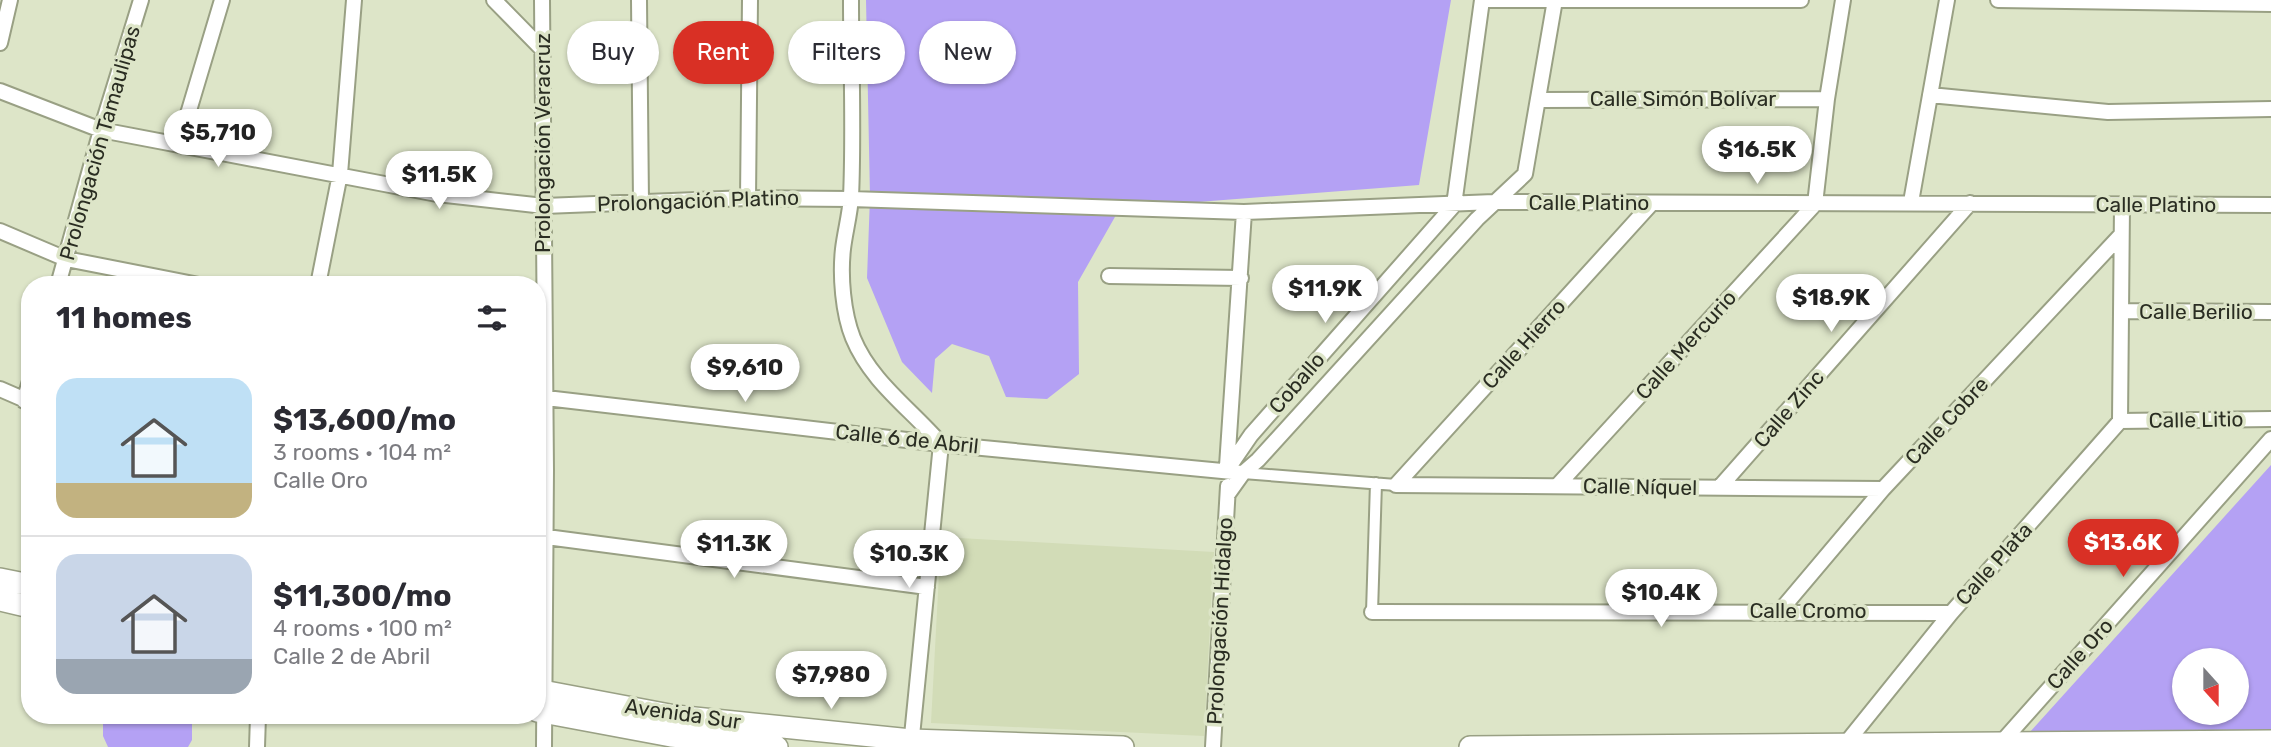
<!DOCTYPE html>
<meta charset="utf-8">
<style>
body{margin:0;font-family:Rubik,sans-serif;background:#f7f7f7;color:#2b2b33;height:100vh;display:flex;flex-direction:column;font-size:26px;white-space:nowrap}
*{box-sizing:border-box;margin:0}
p{font-size:23px;color:#7c7c81}
.icon{flex:none;width:38px;height:38px;fill:none;stroke:currentColor;stroke-width:2;stroke-linecap:round;stroke-linejoin:round}
.map{position:relative;flex:1;overflow:hidden}
.drawer{position:absolute;left:21px;top:276px;width:525px;height:448px;display:flex;flex-direction:column;background:#fff;border-radius:28px;box-shadow:0 2px 5px #0004}
.drawer>*{flex:none}
.top-card{position:absolute;left:567px;top:21px;width:665px;height:63px;display:flex;gap:14px}
.needle{width:46px;rotate:159deg}
.tools{position:absolute;left:2172px;top:648px;display:grid;gap:14px}
.tools a{display:grid;place-items:center;width:77px;height:77px;border-radius:50%;background:#fff;box-shadow:0 2px 5px #0004;font-size:35px}
.price{position:absolute;translate:-50% -60px;padding:0 16px;border-radius:24px;background:#fff;color:#222;font-size:23px;line-height:46px;filter:drop-shadow(0 2px 4px #0008)}
.price::after{content:'';position:absolute;left:50%;top:42px;width:21px;height:16px;margin-left:-10px;background:inherit;clip-path:polygon(0 0,100% 0,50% 100%)}
.price.current{background:#d93025;color:#fff}
ul{padding:0;list-style:none}
li{display:flex;align-items:center;gap:21px;height:175px;padding:0 35px}
li+li{border-top:2px solid #e1e1e2}
li span{display:grid;place-items:center;flex:none;width:196px;height:140px;border-radius:21px;color:#555}
li>.icon{margin-inline-start:auto}
span .icon{width:84px;height:84px;fill:#fffc;stroke-width:1}
li b{font-size:30px}
h2{display:flex;justify-content:space-between;align-items:center;height:84px;padding:0 35px;font-size:30px}
.tag{padding:0 24px;border-radius:32px;background:#fff;box-shadow:0 2px 5px #0004;font-size:24px;line-height:63px}
.tag.current{background:#d93025;color:#fff}
.map>svg:first-child{display:block}
.built{fill:#d2dcb7}
.green{fill:#b4a1f4;fill-rule:evenodd}
.lines{fill:none;stroke-linecap:round;stroke-linejoin:round}
.pedestrian-casing{stroke:#99a084;stroke-width:14}
.minor-casing{stroke:#99a084;stroke-width:18}
.secondary-casing{stroke:#99a084;stroke-width:24}
.pedestrian{stroke:#fff;stroke-width:10}
.minor{stroke:#fff;stroke-width:14}
.secondary{stroke:#fff;stroke-width:21}
.labels{text-anchor:middle;stroke-width:7;stroke-linejoin:round;paint-order:stroke}
.street-label{font-size:21px;fill:#2a2d22;stroke:#dde5c8}
</style>
<div class="map">
<svg width="2271" height="747" viewBox="0 0 2271 747">
<rect width="100%" height="100%" fill="#dde5c8"/>
<path class="built" d="M941,537L1214,552L1204,736L931,723Z"/>
<path class="green" d="M866,0H1451L1419,185L1120,208L1078,282L1079,374L1047,399L1006,397L989,356L952,344L935,359L932,393L902,362L867,278L870,197Z
M2271,465V740L2021,742ZM2184,660H2236V712H2184Z
M103,716H192V740L188,747H108L103,736Z"/>
<g class="lines">
<defs>
<path id="pedestrian" d="M1243,473L1396,485
M1372,612L1376,483"/>
<path id="minor" d="M494,0L543,50
M542,0L546,470L544,747
M639,0L641,202
M851,0C851,65 854,131 851,197C850,214 845,232 843,249C840,276 843,313 853,338C871,382 911,409 941,444
M1482,0H1801
M1998,0L2271,4
M0,43L10,0
M0,91L101,130L437,194L544,206L748,198L851,199L1244,212L1494,202L2271,205
M1930,95L2108,112L2271,109
M1539,100L1827,99
M179,144L222,0
M748,198L750,0
M1911,202L1947,0
M0,231L66,259L199,285
M1109,276L1241,278
M58,285L101,130L141,0
M318,285L340,174L354,0
M2122,311L2271,312
M0,389L30,402
M546,398L941,444L1243,473
M24,401L30,381
M2120,421L2271,419
M1227,466L1244,212
M1227,470L1251,435L1454,205L1482,0
M1396,485L1883,489
M1396,485L1652,203
M1557,486L1815,204L1827,99L1843,0
M1719,488L1970,203
M1228,494L1243,473L1258,460L1477,219L1525,174L1555,0
M539,536L927,587
M1780,611L1883,489L2120,236
M1372,612L1951,613
M2001,743L2271,439
M911,746L941,444
M257,747L258,716
M1213,747L1228,486
M1843,747L1951,613L2120,421L2122,206"/>
<path id="secondary" d="M0,579L30,585
M0,600L30,607
M537,690L675,716L911,740L1123,747
M537,711L671,736L777,747
M1470,747L2271,741"/>
</defs>
<use href="#pedestrian" class="pedestrian-casing"/>
<use href="#minor" class="minor-casing"/>
<use href="#secondary" class="secondary-casing"/>
<use href="#pedestrian" class="pedestrian"/>
<use href="#minor" class="minor"/>
<use href="#secondary" class="secondary"/>
</g>
<g class="labels">
<g class="street-label">
<text x="1683" y="106">Calle Simón Bolívar</text>
<text transform="translate(100 143) rotate(-74)" y="7">Prolongación Tamaulipas</text>
<text transform="translate(543 143) rotate(-90)" y="7">Prolongación Veracruz</text>
<text transform="translate(698 201) rotate(-2)" y="7">Prolongación Platino</text>
<text x="1589" y="210">Calle Platino</text>
<text x="2156" y="212">Calle Platino</text>
<text x="2196" y="319">Calle Berilio</text>
<text transform="translate(1524 344) rotate(-48)" y="7">Calle Hierro</text>
<text transform="translate(1686 345) rotate(-48)" y="7">Calle Mercurio</text>
<text transform="translate(1297 383) rotate(-49)" y="7">Coballo</text>
<text transform="translate(1789 409) rotate(-49)" y="7">Calle Zinc</text>
<text transform="translate(2196 420) rotate(-1)" y="7">Calle Litio</text>
<text transform="translate(1947 421) rotate(-47)" y="7">Calle Cobre</text>
<text transform="translate(907 439) rotate(6)" y="7">Calle 6 de Abril</text>
<text transform="translate(1640 487) rotate(1)" y="7">Calle Níquel</text>
<text transform="translate(1994 564) rotate(-48)" y="7">Calle Plata</text>
<text x="1808" y="618">Calle Cromo</text>
<text transform="translate(1220 621) rotate(-87)" y="7">Prolongación Hidalgo</text>
<text transform="translate(2080 654) rotate(-48)" y="7">Calle Oro</text>
<text transform="translate(683 714) rotate(8)" y="7">Avenida Sur</text>
</g>
</g>
</svg>
<div class="tools">
<a><svg class="needle" viewBox="-14 -14 28 28"><path d="M0-13l5 13h-10z" fill="#e53935"/><path d="M0 13l5-13h-10z" fill="#7c7c81"/></svg></a>
</div>
<b class="price" style="left:218px;top:169px">$5,710</b>
<b class="price" style="left:1757px;top:186px">$16.5K</b>
<b class="price" style="left:439px;top:211px">$11.5K</b>
<b class="price" style="left:1325px;top:325px">$11.9K</b>
<b class="price" style="left:1831px;top:334px">$18.9K</b>
<b class="price" style="left:745px;top:404px">$9,610</b>
<b class="price current" style="left:2123px;top:579px">$13.6K</b>
<b class="price" style="left:734px;top:580px">$11.3K</b>
<b class="price" style="left:909px;top:590px">$10.3K</b>
<b class="price" style="left:1661px;top:629px">$10.4K</b>
<b class="price" style="left:831px;top:711px">$7,980</b>
<div class="top-card">
<a class="tag">Buy</a>
<a class="tag current">Rent</a>
<a class="tag">Filters</a>
<a class="tag">New</a>
</div>
<section class="drawer">
<h2>11 homes<svg class="icon" aria-label="filters" viewBox="0 0 24 24"><path d="M4 7h16M4 17h16"/><circle cx="9" cy="7" r="2"/><circle cx="15" cy="17" r="2"/></svg></h2>
<ul>
<li><span style="background:linear-gradient(#bfe0f5 75%,#c2b280 0)"><svg class="icon" aria-label="home" viewBox="0 0 24 24"><path d="M3 11l9-7 9 7M6 9v11h12V9"/></svg></span><div><b>$13,600/mo</b><p>3 rooms · 104 m²</p><p>Calle Oro</p></div></li>
<li><span style="background:linear-gradient(#c9d6e8 75%,#9aa5b1 0)"><svg class="icon" aria-label="home" viewBox="0 0 24 24"><path d="M3 11l9-7 9 7M6 9v11h12V9"/></svg></span><div><b>$11,300/mo</b><p>4 rooms · 100 m²</p><p>Calle 2 de Abril</p></div></li>
</ul>
</section>
</div>
